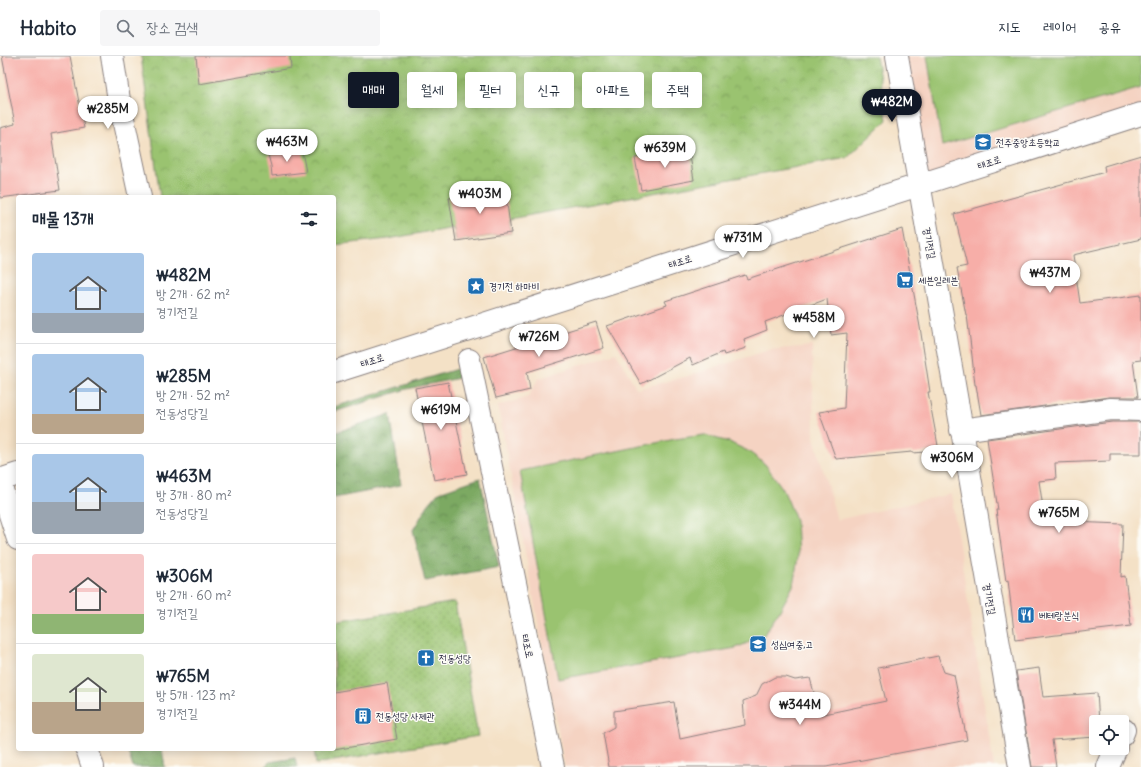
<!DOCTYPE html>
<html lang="ko">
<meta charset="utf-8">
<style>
body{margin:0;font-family:Delius,"Poor Story",sans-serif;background:#f6f6f7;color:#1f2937;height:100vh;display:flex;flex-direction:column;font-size:15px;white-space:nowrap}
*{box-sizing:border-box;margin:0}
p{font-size:13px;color:#747a83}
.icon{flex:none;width:22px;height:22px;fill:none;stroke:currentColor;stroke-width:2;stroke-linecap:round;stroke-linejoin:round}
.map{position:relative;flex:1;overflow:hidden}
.sheet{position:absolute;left:16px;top:139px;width:320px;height:556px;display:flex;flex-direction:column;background:#fff;border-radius:4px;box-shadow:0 2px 10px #0003}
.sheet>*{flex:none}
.hud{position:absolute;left:348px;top:16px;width:380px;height:36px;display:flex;gap:8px}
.buttons{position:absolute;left:1089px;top:659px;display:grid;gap:8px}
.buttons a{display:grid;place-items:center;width:40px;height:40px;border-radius:4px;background:#fff;box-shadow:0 2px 10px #0003;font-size:20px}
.price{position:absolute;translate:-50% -34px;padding:0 9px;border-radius:14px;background:#fff;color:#222;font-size:13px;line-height:26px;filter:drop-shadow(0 1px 2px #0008)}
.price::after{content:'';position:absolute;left:50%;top:24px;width:12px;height:9px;margin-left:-6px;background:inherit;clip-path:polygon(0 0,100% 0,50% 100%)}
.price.current{background:#111827;color:#fff}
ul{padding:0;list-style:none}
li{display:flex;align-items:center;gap:12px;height:100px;padding:0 16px}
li+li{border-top:1px solid #e0e1e3}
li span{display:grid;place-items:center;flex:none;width:112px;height:80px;border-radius:4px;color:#555}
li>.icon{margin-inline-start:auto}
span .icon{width:48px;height:48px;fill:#fffc;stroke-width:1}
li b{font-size:17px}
h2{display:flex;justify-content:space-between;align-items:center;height:48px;padding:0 16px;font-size:17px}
.pill{padding:0 14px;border-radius:4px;background:#fff;box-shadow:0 2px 10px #0003;font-size:14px;line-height:36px}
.pill.current{background:#111827;color:#fff}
header{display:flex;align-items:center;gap:24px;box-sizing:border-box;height:56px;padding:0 20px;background:#fff;border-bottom:1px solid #e0e1e3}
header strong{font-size:19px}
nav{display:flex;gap:22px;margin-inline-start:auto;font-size:14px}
.search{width:280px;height:36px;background:#f6f6f7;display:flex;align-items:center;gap:10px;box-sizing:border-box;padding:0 14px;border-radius:4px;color:#747a83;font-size:15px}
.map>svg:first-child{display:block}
.built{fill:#f5d3c2}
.grass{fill:url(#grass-dots);stroke:#5e7255}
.forest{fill:url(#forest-crowns);stroke:#4e664e}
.park{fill:url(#park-crowns);stroke:#5e7255}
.garden{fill:#9ac36f;stroke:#5e7255}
.building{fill:#f7aea8}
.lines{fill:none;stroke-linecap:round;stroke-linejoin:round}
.minor-casing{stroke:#8b8280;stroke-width:24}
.tertiary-casing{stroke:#8b8280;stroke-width:24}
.minor{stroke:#fff;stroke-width:22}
.tertiary{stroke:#fff;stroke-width:22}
.labels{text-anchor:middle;stroke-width:3;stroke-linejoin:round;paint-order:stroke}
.poi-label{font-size:10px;fill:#22223b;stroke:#fdfcf7;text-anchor:start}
.street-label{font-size:10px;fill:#22223b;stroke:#fdfcf7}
</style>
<header>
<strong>Habito</strong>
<div class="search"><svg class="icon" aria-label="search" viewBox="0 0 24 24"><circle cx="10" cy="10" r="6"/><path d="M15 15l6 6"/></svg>장소 검색</div>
<nav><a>지도</a><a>레이어</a><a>공유</a></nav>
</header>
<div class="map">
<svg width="1141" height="711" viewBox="0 0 1141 711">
<defs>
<pattern id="grass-dots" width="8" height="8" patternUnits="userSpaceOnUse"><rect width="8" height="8" fill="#9ac36f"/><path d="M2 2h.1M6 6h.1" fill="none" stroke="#84a761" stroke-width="1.8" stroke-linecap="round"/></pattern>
<pattern id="forest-crowns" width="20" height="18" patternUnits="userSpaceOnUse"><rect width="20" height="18" fill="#7ba962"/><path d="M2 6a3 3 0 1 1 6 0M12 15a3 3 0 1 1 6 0" fill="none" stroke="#648952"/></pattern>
<pattern id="park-crowns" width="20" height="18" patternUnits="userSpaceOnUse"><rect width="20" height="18" fill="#9ac36f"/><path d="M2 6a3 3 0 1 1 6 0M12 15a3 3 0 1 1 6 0" fill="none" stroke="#84a761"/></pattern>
</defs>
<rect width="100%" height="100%" fill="#fdfcf7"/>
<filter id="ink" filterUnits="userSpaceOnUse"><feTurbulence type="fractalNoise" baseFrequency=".025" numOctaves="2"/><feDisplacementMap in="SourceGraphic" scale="8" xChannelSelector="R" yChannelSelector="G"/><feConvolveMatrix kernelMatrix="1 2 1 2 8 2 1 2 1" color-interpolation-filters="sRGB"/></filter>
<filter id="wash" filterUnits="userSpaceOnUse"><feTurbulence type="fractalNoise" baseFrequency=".012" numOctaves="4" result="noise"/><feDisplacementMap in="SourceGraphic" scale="16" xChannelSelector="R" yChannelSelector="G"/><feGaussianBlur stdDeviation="0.9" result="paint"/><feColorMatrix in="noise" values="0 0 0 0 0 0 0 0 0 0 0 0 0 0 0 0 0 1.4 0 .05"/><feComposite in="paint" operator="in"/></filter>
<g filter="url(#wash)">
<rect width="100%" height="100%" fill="#f4e1c6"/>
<path class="built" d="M897,0H1141V58L920,128Z
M812,290L814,381L837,464L951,438L994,711H565L498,350L528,341L538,323L616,297L637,333L688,320L769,294Z"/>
<path class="grass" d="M455,546L478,680L316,708L314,693H334V566Z"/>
<path class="forest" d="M457,313L459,322L407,333L334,356V351Z
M390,358L401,429L334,442V377Z
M480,422L499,511L425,525L413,474L428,449L439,436Z
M127,693H162L165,711H133Z
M295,702L297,711H265L269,706Z"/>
<path class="park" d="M141,0H876L887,64L847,102L509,163L511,177L456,185L453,171L388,183L334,189V141H160Z"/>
<path class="garden" d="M927,0H1141V31L942,90Z
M704,379L729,386L748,395L765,408L783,433L796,464L798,501L793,530L779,556L763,580L736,592L558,623L520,415L675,383Z"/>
<g id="blocks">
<path class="building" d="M2,0H70L84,72L51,78L60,134L0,142V72L15,68Z
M196,0H290L291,12L199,28Z
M689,93L694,124L641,134L635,102Z
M302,95L306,116L272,120L271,110L268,99Z
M1141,99V183L1073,199L1080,247L1141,239V304L1133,305L1138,341H1109L981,359L976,329H975L972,300L967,259H966L957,212L967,210L954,158L1105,116L1104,110Z
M505,133L511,177L456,185L449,142Z
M902,173L920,271L930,336H928L939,395L912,397V396L836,403L819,356L844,352L847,277L831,279L827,243L765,266L767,274L744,283L746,292L724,299L723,296L693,309L690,302L641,328L607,270L667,249L665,245L745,219L747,223Z
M596,266L604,292L527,316L530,334L496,342L484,301Z
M448,326L467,418L434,424L415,332Z
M1112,366H1141V398H1110V405L1055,407L1056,423L1039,425L1045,465L1123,468L1121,521L1125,520L1131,570L1015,584L1008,524L1006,525L996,454H998L987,383Z
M938,600L944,616L954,619L967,684L826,711H609L603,677L614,671V655L674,646L680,683L745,669L743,645L756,640L762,628L775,621H786L795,624L810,622L820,659L886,645L878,612Z
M1039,612L1043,641L1097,637L1099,666H1096V681L1052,684L1056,711H1032L1016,615Z
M387,627L397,683L334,694V636Z"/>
</g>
</g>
<g filter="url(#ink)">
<use href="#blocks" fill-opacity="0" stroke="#8b8280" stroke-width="1"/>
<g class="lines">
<defs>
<path id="minor" d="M112,0L119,44L140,141
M897,0C940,237 978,474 1020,711
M469,304L553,711
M334,316L1141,58
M961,374L1111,353L1141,354
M0,424L18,418
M1122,679L1124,674
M1108,711L1116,692"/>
<path id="tertiary" d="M0,428L18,483
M87,693L93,711"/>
</defs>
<use href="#minor" class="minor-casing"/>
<use href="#tertiary" class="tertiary-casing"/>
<use href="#minor" class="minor"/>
<use href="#tertiary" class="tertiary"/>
</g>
</g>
<defs>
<symbol id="school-square" viewBox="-11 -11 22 22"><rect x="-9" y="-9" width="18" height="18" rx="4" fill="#1f6fb2" stroke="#fdfcf7"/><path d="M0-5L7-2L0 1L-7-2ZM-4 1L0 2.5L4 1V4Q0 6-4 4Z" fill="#fff"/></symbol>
<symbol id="supermarket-square" viewBox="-11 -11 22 22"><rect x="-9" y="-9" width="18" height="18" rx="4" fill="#1f6fb2" stroke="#fdfcf7"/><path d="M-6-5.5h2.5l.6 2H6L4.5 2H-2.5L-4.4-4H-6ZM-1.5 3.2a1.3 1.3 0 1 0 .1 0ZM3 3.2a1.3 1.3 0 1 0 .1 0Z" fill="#fff"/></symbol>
<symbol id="sight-square" viewBox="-11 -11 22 22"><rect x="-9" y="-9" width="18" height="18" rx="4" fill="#1f6fb2" stroke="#fdfcf7"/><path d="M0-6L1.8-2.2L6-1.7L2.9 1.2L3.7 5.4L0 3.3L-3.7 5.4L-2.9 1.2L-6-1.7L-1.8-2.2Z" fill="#fff"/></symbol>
<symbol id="restaurant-square" viewBox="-11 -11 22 22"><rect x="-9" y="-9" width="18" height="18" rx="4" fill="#1f6fb2" stroke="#fdfcf7"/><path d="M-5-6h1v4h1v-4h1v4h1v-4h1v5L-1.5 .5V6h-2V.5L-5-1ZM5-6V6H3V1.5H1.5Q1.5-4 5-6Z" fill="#fff"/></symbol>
<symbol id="church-square" viewBox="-11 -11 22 22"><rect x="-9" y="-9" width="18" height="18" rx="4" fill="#1f6fb2" stroke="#fdfcf7"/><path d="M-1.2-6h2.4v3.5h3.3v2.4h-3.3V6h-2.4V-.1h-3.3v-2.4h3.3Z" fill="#fff"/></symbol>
<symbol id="building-square" viewBox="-11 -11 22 22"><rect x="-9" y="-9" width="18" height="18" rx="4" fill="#1f6fb2" stroke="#fdfcf7"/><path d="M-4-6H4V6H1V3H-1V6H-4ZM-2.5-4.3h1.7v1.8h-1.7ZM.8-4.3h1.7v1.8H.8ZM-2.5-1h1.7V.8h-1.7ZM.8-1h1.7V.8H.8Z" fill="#fff"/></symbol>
</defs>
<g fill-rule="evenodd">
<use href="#school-square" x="973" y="76" width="20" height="20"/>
<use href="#supermarket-square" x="895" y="214" width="20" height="20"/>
<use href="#sight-square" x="466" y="220" width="20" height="20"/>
<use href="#restaurant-square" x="1016" y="549" width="20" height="20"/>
<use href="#school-square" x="748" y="578" width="20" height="20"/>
<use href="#church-square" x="416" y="592" width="20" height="20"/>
<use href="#building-square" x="353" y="650" width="20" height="20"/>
</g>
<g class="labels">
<g class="poi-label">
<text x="996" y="90">전주중앙초등학교</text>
<text x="918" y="228">세븐일레븐</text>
<text x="489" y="234">경기전 하마비</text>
<text x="1039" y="563">베테랑분식</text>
<text x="771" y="592">성심여중,고</text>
<text x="439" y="606">전동성당</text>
<text x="376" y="664">전동성당 사제관</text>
</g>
<g class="street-label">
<text transform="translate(989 106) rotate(-18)" y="4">태조로</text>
<text transform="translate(930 187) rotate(80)" y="4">경기전길</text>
<text transform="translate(680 205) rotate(-18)" y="4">태조로</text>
<text transform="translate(372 304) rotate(-18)" y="4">태조로</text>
<text transform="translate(990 543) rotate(80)" y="4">경기전길</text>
<text transform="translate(528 590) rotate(78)" y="4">태조로</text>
</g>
</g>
</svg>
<div class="buttons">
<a><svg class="icon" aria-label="locate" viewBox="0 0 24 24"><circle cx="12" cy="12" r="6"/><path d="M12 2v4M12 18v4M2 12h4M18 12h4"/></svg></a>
</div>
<b class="price current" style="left:892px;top:67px">₩482M</b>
<b class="price" style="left:108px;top:74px">₩285M</b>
<b class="price" style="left:287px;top:107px">₩463M</b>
<b class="price" style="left:665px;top:113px">₩639M</b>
<b class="price" style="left:480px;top:159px">₩403M</b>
<b class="price" style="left:743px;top:203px">₩731M</b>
<b class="price" style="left:1050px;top:238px">₩437M</b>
<b class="price" style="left:814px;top:283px">₩458M</b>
<b class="price" style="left:539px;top:302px">₩726M</b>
<b class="price" style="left:441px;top:375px">₩619M</b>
<b class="price" style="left:952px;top:423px">₩306M</b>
<b class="price" style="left:1059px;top:478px">₩765M</b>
<b class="price" style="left:800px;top:670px">₩344M</b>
<div class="hud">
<a class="pill current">매매</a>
<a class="pill">월세</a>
<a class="pill">필터</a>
<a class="pill">신규</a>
<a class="pill">아파트</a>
<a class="pill">주택</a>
</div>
<section class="sheet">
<h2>매물 13개<svg class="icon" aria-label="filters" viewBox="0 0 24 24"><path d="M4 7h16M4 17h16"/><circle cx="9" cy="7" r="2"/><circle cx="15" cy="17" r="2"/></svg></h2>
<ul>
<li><span style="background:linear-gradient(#a9c7e8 75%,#9aa5b1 0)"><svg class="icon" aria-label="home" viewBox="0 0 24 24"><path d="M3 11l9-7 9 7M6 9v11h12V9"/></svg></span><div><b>₩482M</b><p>방 2개 · 62 m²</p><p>경기전길</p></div></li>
<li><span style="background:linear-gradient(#a9c7e8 75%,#b9a48a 0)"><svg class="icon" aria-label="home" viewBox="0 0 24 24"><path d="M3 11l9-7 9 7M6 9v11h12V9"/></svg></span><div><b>₩285M</b><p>방 2개 · 52 m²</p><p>전동성당길</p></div></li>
<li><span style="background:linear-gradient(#a9c7e8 60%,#9aa5b1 0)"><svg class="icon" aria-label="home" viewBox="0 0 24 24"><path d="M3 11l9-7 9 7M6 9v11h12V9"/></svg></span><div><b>₩463M</b><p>방 3개 · 80 m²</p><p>전동성당길</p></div></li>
<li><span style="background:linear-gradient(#f6c9c9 75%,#8fb573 0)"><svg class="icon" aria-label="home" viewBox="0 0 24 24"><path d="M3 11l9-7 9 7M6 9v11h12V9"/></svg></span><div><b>₩306M</b><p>방 2개 · 60 m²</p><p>경기전길</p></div></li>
<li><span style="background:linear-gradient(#dfe7d0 60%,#b9a48a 0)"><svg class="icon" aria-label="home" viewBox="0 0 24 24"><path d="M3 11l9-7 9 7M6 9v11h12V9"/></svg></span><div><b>₩765M</b><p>방 5개 · 123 m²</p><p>경기전길</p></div></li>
</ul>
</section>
</div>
